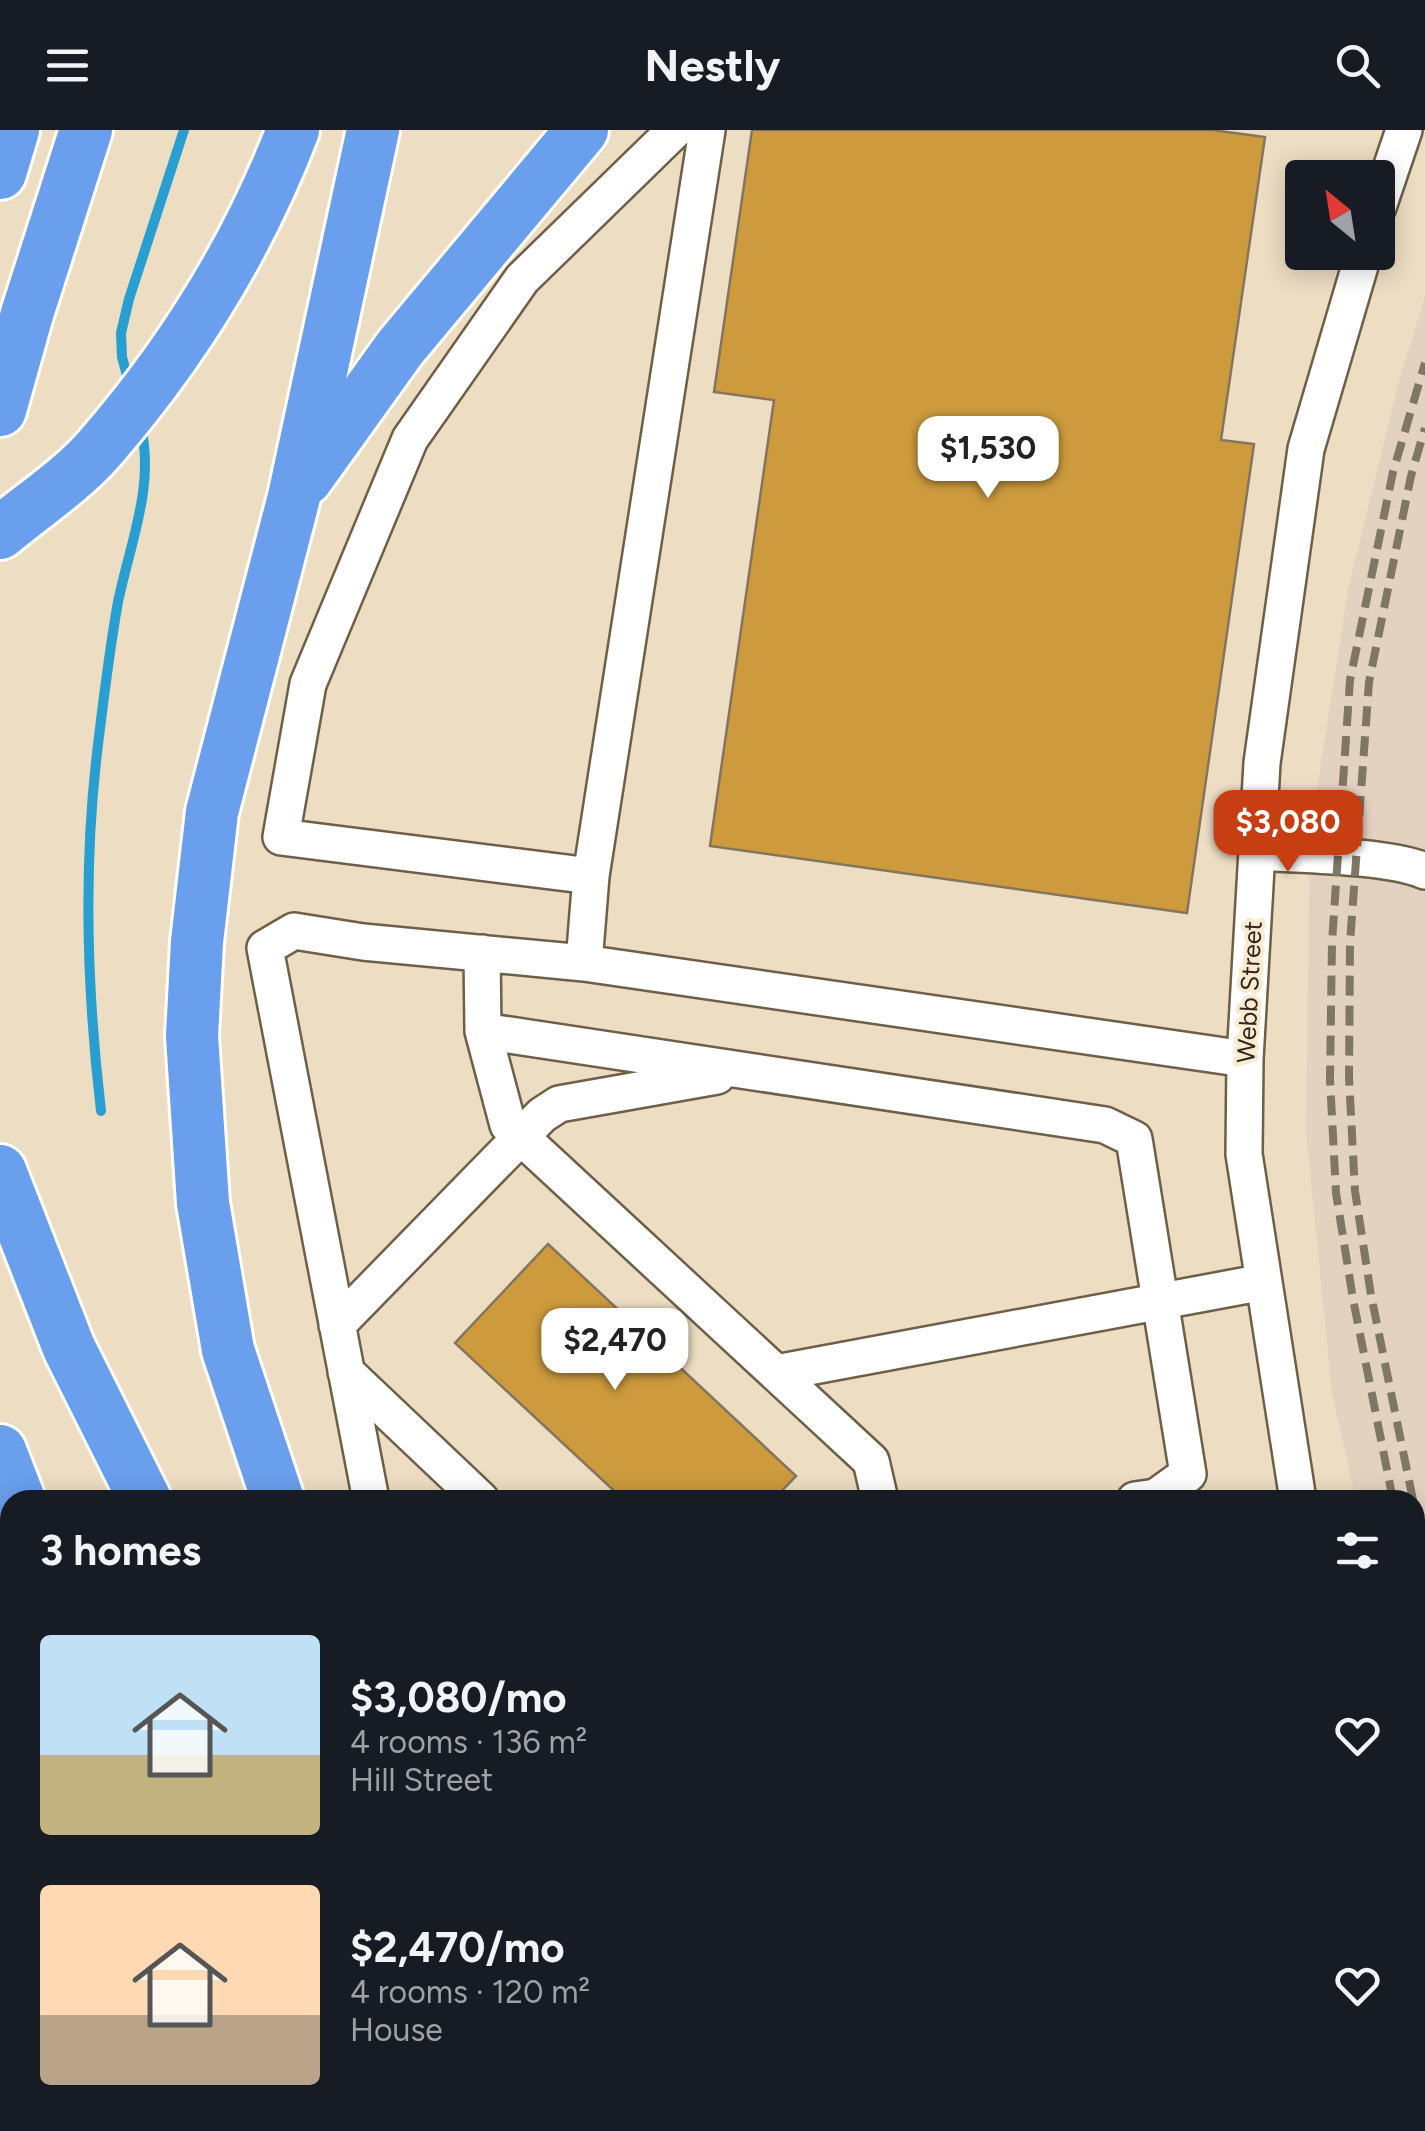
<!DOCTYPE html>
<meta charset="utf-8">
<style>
body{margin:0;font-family:Figtree,sans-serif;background:#20242c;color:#f1f3f6;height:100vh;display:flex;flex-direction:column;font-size:38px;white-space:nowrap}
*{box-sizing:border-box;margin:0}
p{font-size:32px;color:#9ea1a6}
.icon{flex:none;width:55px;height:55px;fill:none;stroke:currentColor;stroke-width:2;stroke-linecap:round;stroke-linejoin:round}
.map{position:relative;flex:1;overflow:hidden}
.details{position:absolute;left:0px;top:1360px;width:1425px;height:642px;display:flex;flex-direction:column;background:#171b24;border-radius:30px 30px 0 0;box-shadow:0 5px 25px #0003}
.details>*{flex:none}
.needle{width:65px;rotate:330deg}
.controls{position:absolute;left:1285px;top:30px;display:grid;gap:20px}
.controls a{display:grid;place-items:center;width:110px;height:110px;border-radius:10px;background:#171b24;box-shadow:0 5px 25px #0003;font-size:50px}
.price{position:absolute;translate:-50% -85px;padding:0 22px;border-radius:20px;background:#fff;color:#222;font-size:32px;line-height:65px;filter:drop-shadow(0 2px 5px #0008)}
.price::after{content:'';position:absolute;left:50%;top:60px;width:30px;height:22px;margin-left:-15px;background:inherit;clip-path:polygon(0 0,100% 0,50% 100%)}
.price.selected{background:#c63e11;color:#fff}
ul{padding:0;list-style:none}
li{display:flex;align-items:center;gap:30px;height:250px;padding:0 40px}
li span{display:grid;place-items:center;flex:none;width:280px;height:200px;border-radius:10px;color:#555}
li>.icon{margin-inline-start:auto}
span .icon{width:120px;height:120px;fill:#fffc;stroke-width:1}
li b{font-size:42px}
h2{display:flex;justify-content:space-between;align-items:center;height:120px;padding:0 40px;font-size:42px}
header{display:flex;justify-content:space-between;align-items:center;height:130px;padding:0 40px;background:#171b24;font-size:45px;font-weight:700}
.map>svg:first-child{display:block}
.built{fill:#e5d1b0}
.industrial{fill:#e4d2c1}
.medical{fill:#e3cedd}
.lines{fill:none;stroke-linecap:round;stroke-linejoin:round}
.stream{stroke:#299ed0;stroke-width:10}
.building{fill:#cd9b3e;stroke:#84755d;stroke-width:2.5}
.minor-casing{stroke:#6d5f48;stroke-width:40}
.highway-casing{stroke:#fff;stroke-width:58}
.minor{stroke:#fff;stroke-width:35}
.highway{stroke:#699fed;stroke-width:52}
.rail{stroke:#807665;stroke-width:8;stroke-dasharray:20 10;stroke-linecap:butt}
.labels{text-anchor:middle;stroke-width:8;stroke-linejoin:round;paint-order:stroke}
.street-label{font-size:25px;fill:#2d271d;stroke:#faeacf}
</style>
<header><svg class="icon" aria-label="menu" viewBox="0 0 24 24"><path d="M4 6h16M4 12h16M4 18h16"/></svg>Nestly<svg class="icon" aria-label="search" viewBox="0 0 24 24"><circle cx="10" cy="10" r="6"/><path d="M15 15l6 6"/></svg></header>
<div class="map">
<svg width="1425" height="2001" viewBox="0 0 1425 2001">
<rect width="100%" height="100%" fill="#edddc3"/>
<path class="built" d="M0,1554L10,1563V1992H487L496,2001H0Z"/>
<path class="industrial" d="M1425,166V1623L1415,1596V1370H1356L1332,1263L1306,1001L1310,704L1348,460L1398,254Z"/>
<path class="medical" d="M1415,1844L1425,1865V2001H813L803,1993L1415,1992Z"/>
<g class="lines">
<path class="stream" d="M129,253L122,227L121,203L129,169L184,0
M101,981C87,862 83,742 97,623C103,573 109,522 118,472C130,413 156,354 140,293"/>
</g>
<path class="building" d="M752,0H1212L1265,7L1221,310L1254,314L1187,783L710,716L774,270L714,262Z
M548,1114L796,1346L773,1370H624L455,1213Z
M1415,1887L1425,1908V2001H1283L1279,1992H1415Z
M125,1992H277L279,1994L273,2001H125L129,1996Z
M821,1992H1108L1100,2001H830Z
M1183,1992H1228L1236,2001H1174Z"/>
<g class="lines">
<defs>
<path id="minor" d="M675,0L522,149L410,309L308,554L281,707L591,746L707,0
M1378,77L1404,0
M1257,722C1301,725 1387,725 1425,741
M482,823L483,901L1105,995L1134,1009L1188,1344L1156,1367L1135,1370
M584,833L591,746
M483,901L508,995L871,1331L880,1370
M337,1195L542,985L559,974L717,946
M346,1242L481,1370
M776,1243L1264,1152
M371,1370L265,818L294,801L363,812L584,833L1245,929
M1298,1370L1244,1024L1245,929L1262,633L1306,319L1364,122
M1415,1434L1425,1431
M1415,1629L1425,1625
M0,1650L10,1660
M1415,1710L1425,1732
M1415,1863L1425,1853
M0,1983L10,1972
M345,1992L348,2001
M1229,1994L1231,1992
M516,2001L524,1992
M606,2001L614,1992"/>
<path id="highway" d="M0,43L13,0
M0,280L27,184L86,0
M306,349L400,218L582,0
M0,403C32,376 72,350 99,319C181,225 248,117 293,0
M0,1041L69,1218L145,1370
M0,1321L19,1370
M278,1370L228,1220L203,1073L192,906L197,812L212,682L294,367L373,0
M0,1468L10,1478
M566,1992L575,2001
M736,1992L745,2001"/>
</defs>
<use href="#minor" class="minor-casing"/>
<use href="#highway" class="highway-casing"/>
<use href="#minor" class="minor"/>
<use href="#highway" class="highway"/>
<path class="rail" d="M1393,1370L1353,1169L1336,1063L1330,949L1332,812L1350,550L1393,342L1425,233
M1413,1370L1371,1165L1355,1061L1349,948L1350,813L1369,552L1411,346L1425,298
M1415,1379L1425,1416
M1415,1450L1425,1487"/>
</g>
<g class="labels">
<g class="street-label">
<text transform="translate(1249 862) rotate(-87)" y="9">Webb Street</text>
</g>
</g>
</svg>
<div class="controls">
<a><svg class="needle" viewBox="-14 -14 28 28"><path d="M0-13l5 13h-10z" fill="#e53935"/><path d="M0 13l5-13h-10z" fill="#9ea1a6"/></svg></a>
</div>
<b class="price" style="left:988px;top:371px">$1,530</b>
<b class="price selected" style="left:1288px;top:745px">$3,080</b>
<b class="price" style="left:615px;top:1263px">$2,470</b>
<section class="details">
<h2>3 homes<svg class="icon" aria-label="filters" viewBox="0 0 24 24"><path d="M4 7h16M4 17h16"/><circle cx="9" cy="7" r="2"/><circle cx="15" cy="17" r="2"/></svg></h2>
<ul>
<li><span style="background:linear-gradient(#bfe0f5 60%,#c2b280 0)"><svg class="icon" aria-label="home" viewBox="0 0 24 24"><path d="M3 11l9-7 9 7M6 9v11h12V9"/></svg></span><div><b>$3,080/mo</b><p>4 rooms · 136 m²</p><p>Hill Street</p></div><svg class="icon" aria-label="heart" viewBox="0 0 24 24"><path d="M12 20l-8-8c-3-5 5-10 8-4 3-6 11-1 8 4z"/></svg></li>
<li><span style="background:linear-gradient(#ffd9b3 65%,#b9a48a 0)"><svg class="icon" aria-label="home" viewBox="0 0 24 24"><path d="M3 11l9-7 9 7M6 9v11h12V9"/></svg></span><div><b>$2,470/mo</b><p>4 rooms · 120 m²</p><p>House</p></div><svg class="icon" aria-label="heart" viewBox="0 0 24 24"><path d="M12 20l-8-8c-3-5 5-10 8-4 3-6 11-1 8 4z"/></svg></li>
</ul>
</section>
</div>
